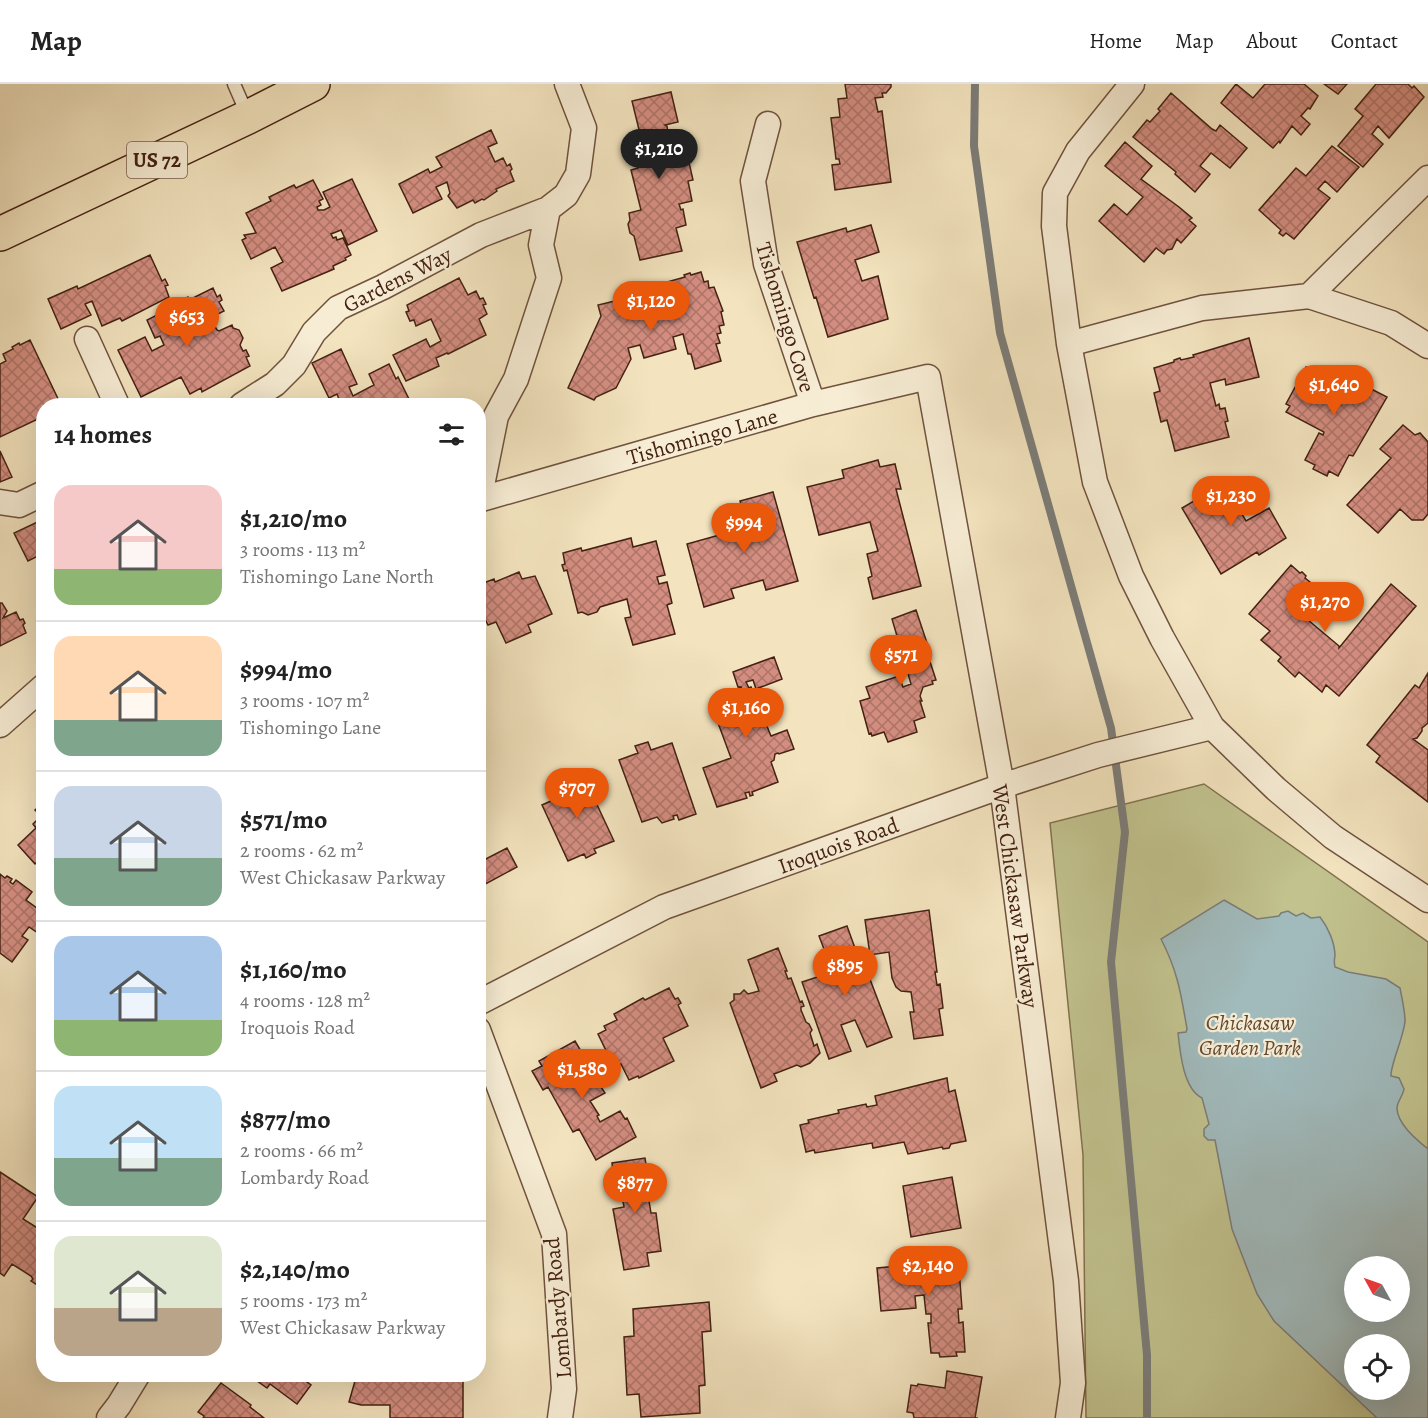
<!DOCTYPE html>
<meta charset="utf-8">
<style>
body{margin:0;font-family:Alegreya,serif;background:#f2f2f2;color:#222;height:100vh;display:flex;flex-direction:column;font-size:22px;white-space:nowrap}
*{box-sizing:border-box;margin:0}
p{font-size:20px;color:#767676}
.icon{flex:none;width:33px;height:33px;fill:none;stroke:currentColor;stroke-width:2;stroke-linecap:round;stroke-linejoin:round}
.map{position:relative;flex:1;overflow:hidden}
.sheet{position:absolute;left:36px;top:314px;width:450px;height:984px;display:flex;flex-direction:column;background:#fff;border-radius:24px;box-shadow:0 6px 24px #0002}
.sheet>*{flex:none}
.needle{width:39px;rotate:310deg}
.controls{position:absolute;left:1344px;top:1172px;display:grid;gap:12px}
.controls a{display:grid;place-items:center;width:66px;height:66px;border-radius:50%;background:#fff;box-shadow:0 6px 24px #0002;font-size:30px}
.price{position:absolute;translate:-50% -51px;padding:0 14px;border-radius:21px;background:#ea580c;color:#fff;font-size:20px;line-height:39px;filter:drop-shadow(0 2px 3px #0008)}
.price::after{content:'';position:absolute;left:50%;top:36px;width:18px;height:14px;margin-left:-9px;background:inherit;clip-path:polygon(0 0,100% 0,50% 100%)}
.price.selected{background:#222;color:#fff}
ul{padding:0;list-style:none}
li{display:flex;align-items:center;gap:18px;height:150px;padding:0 18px}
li+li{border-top:2px solid #e0e0e0}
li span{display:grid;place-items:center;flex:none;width:168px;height:120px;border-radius:18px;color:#555}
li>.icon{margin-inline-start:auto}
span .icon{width:72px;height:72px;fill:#fffc;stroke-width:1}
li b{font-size:26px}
h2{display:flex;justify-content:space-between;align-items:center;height:72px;padding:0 18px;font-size:26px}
header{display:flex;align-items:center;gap:36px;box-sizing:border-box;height:84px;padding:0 30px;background:#fff;border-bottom:2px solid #e0e0e0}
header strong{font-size:28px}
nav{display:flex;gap:33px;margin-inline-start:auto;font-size:21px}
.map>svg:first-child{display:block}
.green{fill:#c1c28e;stroke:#827250;stroke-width:1.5;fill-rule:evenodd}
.water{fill:#a1bbbd;stroke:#7c7d79;stroke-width:1.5;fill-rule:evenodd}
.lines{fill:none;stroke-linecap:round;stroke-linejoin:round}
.stream{stroke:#7c7d79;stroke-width:8}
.building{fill:url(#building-cross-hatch);stroke:#442113;stroke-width:1.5}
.service-casing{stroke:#70523e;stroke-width:15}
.minor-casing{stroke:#70523e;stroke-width:27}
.primary-casing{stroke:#442113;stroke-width:36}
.service{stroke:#f7edd5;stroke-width:12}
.minor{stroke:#f7edd5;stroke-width:24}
.primary{stroke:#f3e4bf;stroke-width:33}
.labels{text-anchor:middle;stroke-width:4.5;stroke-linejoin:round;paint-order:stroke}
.shield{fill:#f7edd5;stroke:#7a5e4d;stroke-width:1.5}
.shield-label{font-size:21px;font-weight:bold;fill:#442113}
.street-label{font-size:22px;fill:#442113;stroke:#f7edd5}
.park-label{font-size:22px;font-style:italic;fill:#634932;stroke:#f7edd5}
</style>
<header>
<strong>Map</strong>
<nav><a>Home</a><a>Map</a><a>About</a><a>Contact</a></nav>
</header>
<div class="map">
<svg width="1428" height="1334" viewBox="0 0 1428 1334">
<defs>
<pattern id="building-cross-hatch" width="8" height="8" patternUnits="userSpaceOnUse" patternTransform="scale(1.5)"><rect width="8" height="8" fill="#d48e81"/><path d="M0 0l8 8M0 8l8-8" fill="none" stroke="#ae7468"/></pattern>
</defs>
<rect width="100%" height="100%" fill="#f3e4bf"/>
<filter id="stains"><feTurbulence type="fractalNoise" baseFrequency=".00333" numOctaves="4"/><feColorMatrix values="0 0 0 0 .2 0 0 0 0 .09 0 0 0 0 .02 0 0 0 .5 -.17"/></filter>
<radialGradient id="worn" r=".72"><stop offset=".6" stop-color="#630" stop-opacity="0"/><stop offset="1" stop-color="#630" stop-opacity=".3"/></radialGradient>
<path class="green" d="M1204,700L1428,858V1334H1086L1083,1071L1050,739ZM1354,1182H1400V1227H1354ZM1354,1260H1400V1305H1354Z"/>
<path class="water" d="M1224,816L1257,835L1279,832L1281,829L1288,827L1296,832L1303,829L1311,834L1320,833C1328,843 1335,859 1335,872C1334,876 1334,879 1335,883L1348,888L1386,895L1400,904C1402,915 1405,927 1405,937C1404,952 1390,982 1391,992L1399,994L1404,1005C1403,1011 1398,1017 1397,1023C1396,1039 1417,1056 1428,1065V1334H1377L1274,1237L1257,1210L1232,1145L1215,1056H1208L1204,1052V1045L1209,1040L1202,1014C1183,1005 1180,967 1178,949L1186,948L1187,945C1181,910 1178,888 1161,855ZM1354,1182H1400V1227H1354ZM1354,1260H1400V1305H1354Z"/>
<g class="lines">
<path class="stream" d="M975,0L974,62L1000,249L1111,644L1125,748L1111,878L1147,1271V1334"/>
</g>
<path class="building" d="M845,0H891V3L886,9H882L883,13L875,14L878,28L882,27L891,98L835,106L832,81L840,80L839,75H836L831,34L840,33L838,15L847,14Z
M1236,0L1253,14L1265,0H1304L1318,12L1310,25L1308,24L1301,32L1310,40L1301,51L1292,42L1280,59L1279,57L1273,64L1221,19Z
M1324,0H1347L1338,10Z
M1376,0H1408L1412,4L1414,2L1424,13L1389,54L1378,42L1372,50L1383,60L1363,83L1338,62L1363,32L1355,25Z
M671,8L678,38L665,41L667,42L669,58L677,56L681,75L688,74L693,96L688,97L692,117L679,120L681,126L683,125L686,141L676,144L682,167L640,176L634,152L630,149L628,140L630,136L629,129L641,126L631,86L638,84L633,65L643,62L632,17Z
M1171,9L1212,45L1216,47L1220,41L1247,64L1230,84L1211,69L1200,82L1210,90L1195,108L1175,90L1176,88L1133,53L1147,36L1150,38L1160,27L1158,25Z
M491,46L497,59L488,63L495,78L503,74L507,82L510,80L512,85L510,87L514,97L496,105L497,107L484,116L482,115L475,119L473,116L457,124L448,112L450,109L447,98L436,103L442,115L413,129L399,100L428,85L430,89L442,83L436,73Z
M1125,58L1152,82L1141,95L1179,123L1192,134L1189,136L1196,142L1181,159L1177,155L1172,165L1167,166L1164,170L1156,164L1144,178L1099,137L1114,120L1127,131L1143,113L1105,82Z
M1332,62L1359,83L1337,108L1325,97L1318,105L1330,114L1294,155L1286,149L1283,152L1279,149L1281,146L1259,126L1296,84L1306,92Z
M352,95L377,147L348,161L341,146L331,150L333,154L336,153L337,156L343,154L351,171L345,174L346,176L333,182L334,185L282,207L271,184L283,178L275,163L251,175L242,156L246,154L244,151L256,149L246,129L271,117L269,113L294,101L296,104L313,96L323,115L319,117L321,121L317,123L318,126H324L330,123L323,108Z
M871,141L879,168L855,176L862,197L878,192L888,235L828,253L816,213L814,214L797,158L846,144L847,148Z
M150,171L162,197L165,195L168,201L165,202L169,213L122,237L120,234L102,242L92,217L85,220L91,231L61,245L48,215L77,202L78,205Z
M701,188L704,198L708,197L709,204L714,203L723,227L721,228L724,241L719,242L721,249L717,250L720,259L716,260L721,277L695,285L691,270H688L683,250L673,253L676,265L644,274L640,261L628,264L631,275L616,304L596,313L594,316L568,304L601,232L598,221L615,217L616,220L627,217L626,213L656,205L657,209L669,206L667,198L685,193L684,191L690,189L691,191Z
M459,194L468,211L476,207L480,215L483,214L486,220L483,221L487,230L479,235L486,251L448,270L447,269L436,274L439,282L406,297L393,271L426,255L430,263L441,257L431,235L416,242L414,236L410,237L406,228L409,227L407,221Z
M213,204L217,213L220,211L222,216L219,218L224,227L210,234L217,246L219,247L232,241L233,244L239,246L243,254L240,261L243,267L246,266L249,272L246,273L250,282L202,308L201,304L190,310L181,293L141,313L118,266L145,253L152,267L164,261L160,252L155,254L147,236L165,227L163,224L188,213L189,216Z
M1249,254L1259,293L1226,301L1225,295L1210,299L1216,322L1219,320L1220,325L1225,324L1228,337L1225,338L1229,353L1175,367L1167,336L1161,338L1154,309L1160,307L1154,284L1174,278V276L1180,274L1181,276L1194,273L1193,271Z
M30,256L61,321H44V336L42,333L0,353V280L6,277L3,270L13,265L12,263L19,259L20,261Z
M341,265L357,300L349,303L353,312L374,301L369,290L389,280L396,295L398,293L412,321H340L341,320L337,310L329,314L312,279Z
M1306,283L1317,289L1320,283L1354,301L1356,297L1387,313L1353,372L1349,371L1338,392L1329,387L1327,392L1313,385L1315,381L1305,376L1319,349L1323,351L1324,348L1286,328L1290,322L1286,320Z
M1403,341L1415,351L1420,349L1428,358V430L1423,436H1412L1400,425L1378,449L1347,421L1391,374L1380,365Z
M0,367L12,393L0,398Z
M878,376L880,383L895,380L901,405H896L921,502L873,515L868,494L872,492L867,470L878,467L870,438L819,451L807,403L844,394L842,386Z
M1235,396L1246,414L1236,420L1246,437L1269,424L1286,454L1259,471L1257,468L1221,490L1182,424L1209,408L1210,410Z
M773,408L798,497L766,506L763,496L731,505L734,514L704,523L687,460L748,443L740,417Z
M44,435V465L40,467L42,470L28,477L14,449Z
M631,454L633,463L656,457L665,491L657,493L659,500L667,498L672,519L667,521L675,550L633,561L625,534L631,533L627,515L600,523L597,528L588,531L582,528L578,529L567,486L564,487L562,481L565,480L563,469L581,464L582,467Z
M1291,481L1300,489L1302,488L1306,492L1305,494L1315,502L1308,510L1313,515L1304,526L1298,521L1295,525L1339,562V564L1391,500L1416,522L1339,612L1326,601L1322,608L1299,588L1295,593L1278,577L1281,573L1261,556L1270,547L1249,530Z
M519,488L522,495L535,492L552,530L528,541L531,548L506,559L496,538L488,541L478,521V501L494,495L495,498Z
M0,519H2L7,527L3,534L16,528L20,536L23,535L25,539L23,541L26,549L0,562Z
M916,526L927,559H924L936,596L932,597L933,600L923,603L920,612L922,617H920L925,633L914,637L917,648L888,658L884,648L872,652L871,649L869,650L860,617L870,614L866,603L899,592L903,603L911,600L892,535Z
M774,573L782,595L756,605L753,596L746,598L749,604L751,603L771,652L787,646L794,665L779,670L778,669L775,670L774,676L771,678L778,698L752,708L753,711L750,712L749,708L745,709L747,714L717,723L703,684L731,674L714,628L721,626L717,612L740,604L742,606L741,603H738L733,588Z
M1428,589V639L1422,644V647L1417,654L1413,655L1428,666V718L1376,678L1380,672L1367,661L1415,601L1419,604Z
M648,658L651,666L672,659L696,730L679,736L677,731L673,732L674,735L662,739L657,733L642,738L619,676L638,669L635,662Z
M571,688L585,695L614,757L594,765L596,769L586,774L584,770L568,777L542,721L560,713L558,706L560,705L564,694Z
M44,718V783L43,784L37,778L35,780L18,761L36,744L33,740L41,732L35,726Z
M507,764L517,783L478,804V770L482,777Z
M0,790L5,794L7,792L12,795L10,798L13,800L16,796L32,808L26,816L41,827L44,823V853L29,843L22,852L28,856L12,878L0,869Z
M929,826L937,888H935L937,901L940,900L943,924L939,925L943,951L914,955L910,928H914L911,908L901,907L896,903L892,894L889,868L870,871L865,836Z
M847,842L860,878L863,877L892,953L867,963L855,936L841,941L851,967L829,975L802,898L839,886V883L832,886L819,852Z
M778,864L787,887H785L788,895L791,894L800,918L802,917L804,922L801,923V926L806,938L809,940L812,946L810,949L814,962L817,960L820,969L810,979L801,983L797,981L774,990L777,997L761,1004L730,919L734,916V910H740L744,906L748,910L759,907L748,876Z
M669,904L675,915L678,914L681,919L678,921L688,942L663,954L674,977L639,994L638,992L629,996L621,980L614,983L598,950L606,946L604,942L617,936L614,930L643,914L645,916Z
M575,957L596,993L599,992L603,998L599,1000L605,1009L590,1017L599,1031L597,1032L600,1038L620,1027L625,1035L627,1034L636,1053L596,1076L579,1045L573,1048L548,1003L543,1006L532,987L542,982L539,977Z
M947,994L949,1008L955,1006L966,1057L951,1060L949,1064L943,1065L942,1063L908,1070L904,1058L873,1064L872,1059L815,1069L814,1066L806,1068L800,1041L809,1039L808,1036L839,1029L838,1026L866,1020L867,1023L877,1021L875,1012Z
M645,1074L650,1105H647L651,1129H656L661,1167L647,1169L649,1182L624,1186L613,1125L624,1123L621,1106L616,1107L614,1096L611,1097L610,1091L613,1090L612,1079Z
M0,1088L38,1113L23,1135L44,1148V1200L38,1199L37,1201L31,1197L33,1195L31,1192L12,1180L4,1192L0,1189Z
M952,1093L961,1144L911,1153L903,1102Z
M958,1171L962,1225H958L959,1239L963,1238L965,1268H956L957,1272L940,1273L939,1269H931L928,1239H931V1230H926L924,1211L915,1212L916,1224L881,1227L877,1184L899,1182V1176Z
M709,1218L711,1247L702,1248L705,1301L699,1302L700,1329L641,1333L639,1310L627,1311L624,1253L634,1252L633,1225Z
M947,1287L982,1293L975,1334H978H914L913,1329L907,1328L911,1301L917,1302L918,1300L945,1304Z
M247,1290H296L311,1301L297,1320L270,1300L267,1304Z
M357,1290H463V1334H390V1321H361L349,1318Z
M221,1299L251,1321L250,1323L264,1334H203L204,1332L198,1328Z"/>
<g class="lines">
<defs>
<path id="service" d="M234,0L248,32"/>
<path id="minor" d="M1132,0L1078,67L1055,109L1054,142L1069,260L1095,398L1131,492L1162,554L1212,643L1276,705L1333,753L1428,816
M768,40L753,97L766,180L813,320
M1309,212L1428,94
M87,255L117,321
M1069,260L1202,224L1309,212L1391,239L1428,262
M242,321L275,300L294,281L314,248L338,224L383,203L481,151L548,125
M478,416L813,320L928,293L1002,702L1066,1197L1073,1299L1068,1334
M479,416L496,332L516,295L549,194L541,161L548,125L566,111L578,90L584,44L567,0
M0,418L19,421L44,409
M0,641L44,602
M478,919L664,823L1002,702L1098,671L1212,643
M478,946L554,1150L564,1305L560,1334
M109,1334L119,1321L138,1290"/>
<path id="primary" d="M0,150L248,33L313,0"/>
</defs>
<use href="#service" class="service-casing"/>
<use href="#minor" class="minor-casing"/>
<use href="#primary" class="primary-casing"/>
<use href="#service" class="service"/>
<use href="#minor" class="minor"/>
<use href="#primary" class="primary"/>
</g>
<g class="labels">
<rect class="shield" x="127" y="58" width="60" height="36" rx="4.5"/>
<g class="shield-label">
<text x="157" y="83">US 72</text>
</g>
<g class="street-label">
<text transform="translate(397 195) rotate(-27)" y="8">Gardens Way</text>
<text transform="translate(786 233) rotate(73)" y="8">Tishomingo Cove</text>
<text transform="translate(702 352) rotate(-16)" y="8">Tishomingo Lane</text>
<text transform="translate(838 761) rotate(-20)" y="8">Iroquois Road</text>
<text transform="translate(1016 812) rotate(82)" y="8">West Chickasaw Parkway</text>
<text transform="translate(557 1224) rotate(-95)" y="8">Lombardy Road</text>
</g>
<g class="park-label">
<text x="1250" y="946">Chickasaw<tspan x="1250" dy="25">Garden Park</tspan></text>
</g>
</g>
<rect width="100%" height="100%" filter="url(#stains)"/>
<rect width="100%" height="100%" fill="url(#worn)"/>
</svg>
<div class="controls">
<a><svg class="needle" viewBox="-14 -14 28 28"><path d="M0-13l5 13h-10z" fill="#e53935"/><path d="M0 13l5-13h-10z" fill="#767676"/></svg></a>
<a><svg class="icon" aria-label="locate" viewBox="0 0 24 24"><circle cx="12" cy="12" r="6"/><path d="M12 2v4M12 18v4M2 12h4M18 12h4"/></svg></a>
</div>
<b class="price selected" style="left:659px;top:96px">$1,210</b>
<b class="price" style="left:651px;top:248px">$1,120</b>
<b class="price" style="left:187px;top:264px">$653</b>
<b class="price" style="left:1334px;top:332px">$1,640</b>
<b class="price" style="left:1231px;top:443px">$1,230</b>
<b class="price" style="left:744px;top:470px">$994</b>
<b class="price" style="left:1325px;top:549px">$1,270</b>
<b class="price" style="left:901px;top:602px">$571</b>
<b class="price" style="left:746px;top:655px">$1,160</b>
<b class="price" style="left:577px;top:735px">$707</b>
<b class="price" style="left:845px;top:913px">$895</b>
<b class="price" style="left:582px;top:1016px">$1,580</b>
<b class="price" style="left:635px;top:1130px">$877</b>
<b class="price" style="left:928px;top:1213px">$2,140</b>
<section class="sheet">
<h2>14 homes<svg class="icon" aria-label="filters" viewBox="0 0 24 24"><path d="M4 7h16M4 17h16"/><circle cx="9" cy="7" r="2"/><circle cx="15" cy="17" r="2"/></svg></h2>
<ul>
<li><span style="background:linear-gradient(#f6c9c9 70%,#8fb573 0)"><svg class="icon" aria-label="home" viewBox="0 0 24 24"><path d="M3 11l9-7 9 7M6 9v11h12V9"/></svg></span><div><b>$1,210/mo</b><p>3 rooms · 113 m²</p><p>Tishomingo Lane North</p></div></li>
<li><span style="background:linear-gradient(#ffd9b3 70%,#7fa58c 0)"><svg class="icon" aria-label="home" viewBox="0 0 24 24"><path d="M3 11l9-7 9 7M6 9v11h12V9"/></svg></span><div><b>$994/mo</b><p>3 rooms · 107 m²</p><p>Tishomingo Lane</p></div></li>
<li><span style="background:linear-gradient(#c9d6e8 60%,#7fa58c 0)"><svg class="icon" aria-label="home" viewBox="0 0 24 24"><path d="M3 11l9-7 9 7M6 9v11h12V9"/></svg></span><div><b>$571/mo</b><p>2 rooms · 62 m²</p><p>West Chickasaw Parkway</p></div></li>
<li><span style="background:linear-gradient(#a9c7e8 70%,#8fb573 0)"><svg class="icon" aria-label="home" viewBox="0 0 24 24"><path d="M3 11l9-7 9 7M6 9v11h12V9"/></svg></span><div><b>$1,160/mo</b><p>4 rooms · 128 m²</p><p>Iroquois Road</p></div></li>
<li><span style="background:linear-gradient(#bfe0f5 60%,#7fa58c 0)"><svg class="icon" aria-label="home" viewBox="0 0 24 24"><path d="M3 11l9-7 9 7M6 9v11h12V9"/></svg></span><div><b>$877/mo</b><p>2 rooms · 66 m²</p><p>Lombardy Road</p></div></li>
<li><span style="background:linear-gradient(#dfe7d0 60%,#b9a48a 0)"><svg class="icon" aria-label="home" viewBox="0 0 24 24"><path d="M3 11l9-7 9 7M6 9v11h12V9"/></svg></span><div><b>$2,140/mo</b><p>5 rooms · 173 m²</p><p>West Chickasaw Parkway</p></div></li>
</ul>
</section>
</div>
